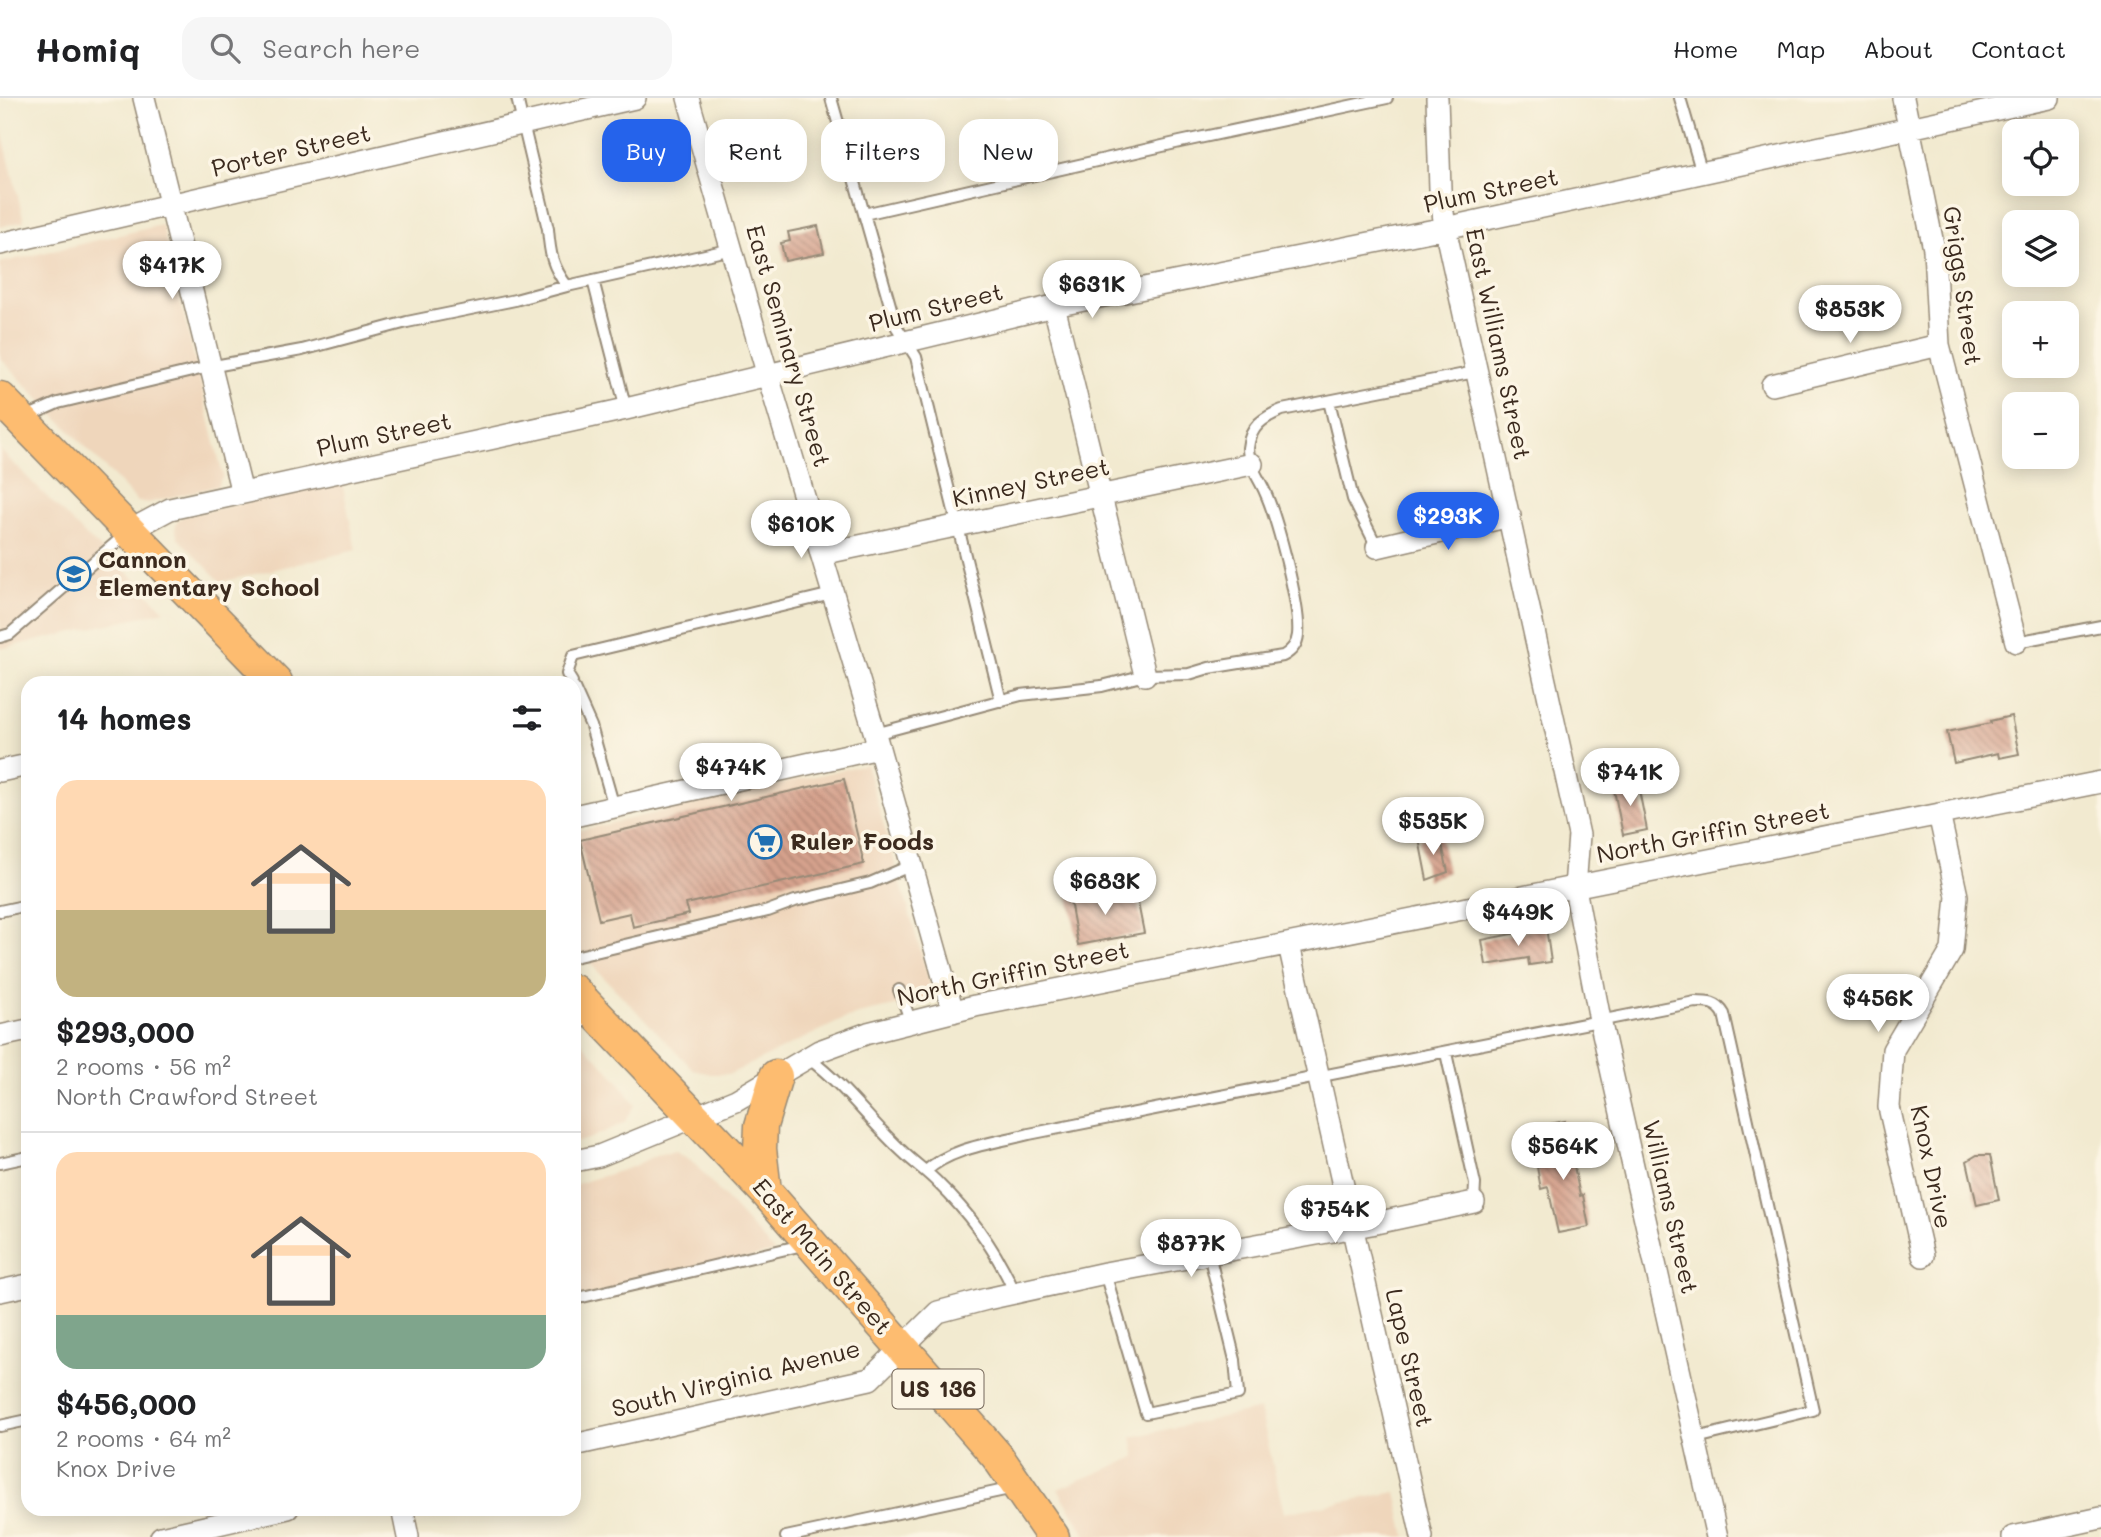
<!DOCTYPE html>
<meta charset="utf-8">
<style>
body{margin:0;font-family:Mali,sans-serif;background:#f6f6f6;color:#202124;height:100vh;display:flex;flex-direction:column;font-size:26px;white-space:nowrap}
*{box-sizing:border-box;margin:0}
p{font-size:23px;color:#757577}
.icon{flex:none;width:38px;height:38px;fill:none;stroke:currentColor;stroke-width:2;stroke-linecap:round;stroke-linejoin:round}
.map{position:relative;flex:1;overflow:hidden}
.drawer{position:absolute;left:21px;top:578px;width:560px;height:840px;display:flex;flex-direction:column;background:#fff;border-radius:21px;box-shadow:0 4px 18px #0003}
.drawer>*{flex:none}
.hud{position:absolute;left:602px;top:21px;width:665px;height:63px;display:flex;gap:14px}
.fabs{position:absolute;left:2002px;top:21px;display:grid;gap:14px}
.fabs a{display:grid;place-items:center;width:77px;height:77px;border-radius:14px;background:#fff;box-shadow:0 4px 18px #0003;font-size:35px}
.price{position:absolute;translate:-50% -60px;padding:0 16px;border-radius:24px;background:#fff;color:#222;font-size:23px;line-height:46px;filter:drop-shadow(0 2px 4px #0008)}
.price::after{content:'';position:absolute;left:50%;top:42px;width:21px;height:16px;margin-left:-10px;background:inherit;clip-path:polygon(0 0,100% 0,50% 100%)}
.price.current{background:#2563eb;color:#fff}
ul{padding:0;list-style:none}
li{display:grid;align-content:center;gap:14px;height:371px;padding:0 35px}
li+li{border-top:2px solid #e0e0e0}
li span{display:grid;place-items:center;height:217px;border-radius:21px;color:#555}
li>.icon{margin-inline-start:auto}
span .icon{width:126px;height:126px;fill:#fffc;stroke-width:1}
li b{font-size:30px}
h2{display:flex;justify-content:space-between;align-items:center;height:84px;padding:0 35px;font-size:30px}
.pill{padding:0 24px;border-radius:21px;background:#fff;box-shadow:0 4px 18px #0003;font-size:24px;line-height:63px}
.pill.current{background:#2563eb;color:#fff}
header{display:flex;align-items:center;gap:42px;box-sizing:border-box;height:98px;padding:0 35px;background:#fff;border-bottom:2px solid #e0e0e0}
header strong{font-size:33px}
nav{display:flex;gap:38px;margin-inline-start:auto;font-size:24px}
.search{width:490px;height:63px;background:#f6f6f6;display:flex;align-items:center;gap:18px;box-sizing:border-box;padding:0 24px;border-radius:21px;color:#757577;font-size:26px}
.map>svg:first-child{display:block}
.built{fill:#efd6bb}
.building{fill:url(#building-back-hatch)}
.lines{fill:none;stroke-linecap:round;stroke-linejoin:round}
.lane-casing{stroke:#968a77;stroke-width:14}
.street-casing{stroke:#968a77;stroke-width:24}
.primary-casing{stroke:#968a77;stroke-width:35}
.lane{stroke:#fff;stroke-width:10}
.street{stroke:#fff;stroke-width:21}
.primary{stroke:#fdbc70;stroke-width:32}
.labels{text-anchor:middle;stroke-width:7;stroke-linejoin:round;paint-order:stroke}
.shield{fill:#fcf5e5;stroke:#75675a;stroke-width:2}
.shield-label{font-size:23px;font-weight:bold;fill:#3b2a1e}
.street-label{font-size:24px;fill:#3b2a1e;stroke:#fcf5e5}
.poi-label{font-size:24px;font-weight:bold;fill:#3b2a1e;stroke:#fcf5e5;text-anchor:start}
</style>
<header>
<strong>Homiq</strong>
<div class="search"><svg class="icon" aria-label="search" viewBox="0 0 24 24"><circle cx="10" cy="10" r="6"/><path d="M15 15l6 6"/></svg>Search here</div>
<nav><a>Home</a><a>Map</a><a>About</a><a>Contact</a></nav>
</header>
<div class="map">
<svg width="2101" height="1439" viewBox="0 0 2101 1439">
<defs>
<pattern id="building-back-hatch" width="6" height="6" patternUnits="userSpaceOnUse" patternTransform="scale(1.75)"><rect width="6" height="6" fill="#d6a28d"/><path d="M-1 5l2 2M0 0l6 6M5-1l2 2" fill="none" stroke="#af8473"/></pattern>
</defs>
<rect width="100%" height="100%" fill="#fcf5e5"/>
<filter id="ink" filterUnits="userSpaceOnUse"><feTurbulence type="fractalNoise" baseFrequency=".0143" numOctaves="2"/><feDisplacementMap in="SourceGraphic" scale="14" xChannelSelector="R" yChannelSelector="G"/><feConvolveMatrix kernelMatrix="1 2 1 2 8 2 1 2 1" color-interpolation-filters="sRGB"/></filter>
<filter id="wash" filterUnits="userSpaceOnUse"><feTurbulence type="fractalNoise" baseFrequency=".00686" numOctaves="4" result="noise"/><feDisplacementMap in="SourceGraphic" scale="28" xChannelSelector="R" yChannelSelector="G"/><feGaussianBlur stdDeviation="1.57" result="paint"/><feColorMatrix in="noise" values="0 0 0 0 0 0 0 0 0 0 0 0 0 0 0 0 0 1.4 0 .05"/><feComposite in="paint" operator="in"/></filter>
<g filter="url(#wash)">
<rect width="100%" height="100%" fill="#f2ead0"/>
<path class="built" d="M0,25L24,123L0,129Z
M162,127L223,378L217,388L148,405L138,404L0,260V165Z
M0,352L86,438L122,468L165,513L0,551Z
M342,384L356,452L221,484L178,440L175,430L178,422L185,418Z
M866,666L932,892L925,902L871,913L844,921L730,976H711L694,972L574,849V734Z
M574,937L618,982L635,1007L624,1025L591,1040L574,1045Z
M676,1053L691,1062L774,1154L574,1201V1087L632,1069L660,1055Z
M1260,1311L1284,1415L1396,1394L1406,1439H1087L1058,1391L1136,1359L1132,1339Z"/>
<g id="blocks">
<path class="building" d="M818,128L824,155L785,163L781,145L790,143L788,134Z
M2011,618L2019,656L1999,660L1998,655L1954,665L1947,634L1991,625L1990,623Z
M844,681L864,766L686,806L689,816L633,829L630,815L599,822L580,742Z
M1637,682L1647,732L1623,737L1613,687Z
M1440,737L1448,774L1427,782L1419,741Z
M1094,793L1096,804L1136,795L1144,835L1078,847L1069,797Z
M1546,829L1551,864L1529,867L1528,860L1486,867L1482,842Z
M1565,1023L1580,1098L1583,1097L1589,1129L1558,1135L1548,1089L1541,1091L1537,1069L1553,1065L1545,1027Z
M1977,1057H1990L1999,1102L1977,1107L1967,1063Z"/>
</g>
</g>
<g filter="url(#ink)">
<use href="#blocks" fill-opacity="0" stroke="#968a77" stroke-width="2"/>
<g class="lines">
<defs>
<path id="lane" d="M517,0L548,131C550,156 552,168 567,188
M831,0L896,228L916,259L1001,603
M1680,0L1702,75
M864,116L1180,44L1387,0
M593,182L626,311
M1329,303L1353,401L1377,449
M24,320L58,305L209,269L302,252L407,224L515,202L567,188L732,151
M0,539L10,536L127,435
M2016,544L2101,528
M572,584L567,576L573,558L832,496
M574,590L591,628L614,709
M875,636L1021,597L1102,588L1145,577L1189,576L1209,570L1283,558C1292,553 1297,547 1298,537C1301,510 1277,420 1265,394C1259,380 1248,367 1248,350C1250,328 1264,319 1282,312L1475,274
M0,813L28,807
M574,859L768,813L795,803L870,785L912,767
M899,892L911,924
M574,931L591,915
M1446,955L1475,1086L1474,1104
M808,960C845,987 870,1024 903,1054C914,1065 928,1074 939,1086C971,1117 997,1154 1015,1195
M0,1065L28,1059
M926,1073C952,1049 995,1045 1029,1036C1251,993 1473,949 1695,904C1708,904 1717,904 1724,916L1813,1312L1696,1340
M1105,1175L1146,1315L1238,1296L1235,1262L1209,1156
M574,1201L807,1146
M0,1328L28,1322
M786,1439L1014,1390"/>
<path id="street" d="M144,0L242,395
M688,0L768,278L875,636L953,914
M1437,0L1440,91L1445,130L1579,737L1575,790L1600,922L1717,1439
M1903,0L1934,151L1939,247L2016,544
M0,146L635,0
M1054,208L1145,577
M1772,287L1939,247
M129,433L170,411L626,311L1054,208L1445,130L2049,0
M1377,449L1510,418
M821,456L1252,366
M0,673L28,667
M574,718L879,650
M1289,847L1422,1439
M0,938L28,932
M574,1063L599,1058L736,1002L819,953L868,935L975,908L2101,684
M1923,1158L1889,1009L1893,952L1952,852L1957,798L1939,716
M0,1193L28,1187
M574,1347L870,1281L938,1214L987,1201L1105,1175L1371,1126L1474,1104
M402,1410L408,1439
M161,1439L288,1410
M2013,1439L2101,1420"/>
<path id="primary" d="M0,300L276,584
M574,893L765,1093L997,1358L1053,1439
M765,1093L760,1051L761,1028L776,978"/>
</defs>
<use href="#lane" class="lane-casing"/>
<use href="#street" class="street-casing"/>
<use href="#primary" class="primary-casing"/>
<use href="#lane" class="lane"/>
<use href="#street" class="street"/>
<use href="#primary" class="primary"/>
</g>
</g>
<defs>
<symbol id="school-ring" viewBox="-11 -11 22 22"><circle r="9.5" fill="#fcf5e5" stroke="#1f6fb2" stroke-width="1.5"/><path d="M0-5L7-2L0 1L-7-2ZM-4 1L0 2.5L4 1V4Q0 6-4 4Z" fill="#1f6fb2"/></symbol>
<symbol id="supermarket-ring" viewBox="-11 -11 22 22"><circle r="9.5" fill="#fcf5e5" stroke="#1f6fb2" stroke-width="1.5"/><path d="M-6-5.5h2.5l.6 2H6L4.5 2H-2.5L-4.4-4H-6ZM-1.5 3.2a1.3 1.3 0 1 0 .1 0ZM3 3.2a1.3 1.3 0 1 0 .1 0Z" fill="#1f6fb2"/></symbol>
</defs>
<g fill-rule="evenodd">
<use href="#school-ring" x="55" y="457" width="38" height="38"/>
<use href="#supermarket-ring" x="746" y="725" width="38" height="38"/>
</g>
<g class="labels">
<rect class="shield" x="892.5" y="1271.5" width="91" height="39" rx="5"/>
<g class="shield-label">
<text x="938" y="1299">US 136</text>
</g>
<g class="street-label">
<text transform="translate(291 53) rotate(-13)" y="8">Porter Street</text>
<text transform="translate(1491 93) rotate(-12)" y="8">Plum Street</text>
<text transform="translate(1962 188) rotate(82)" y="8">Griggs Street</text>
<text transform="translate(936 210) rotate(-14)" y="8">Plum Street</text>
<text transform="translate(1498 246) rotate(78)" y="8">East Williams Street</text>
<text transform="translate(788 248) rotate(74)" y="8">East Seminary Street</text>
<text transform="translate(384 337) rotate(-12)" y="8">Plum Street</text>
<text transform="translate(1031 385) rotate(-12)" y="8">Kinney Street</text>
<text transform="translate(1713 735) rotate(-11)" y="8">North Griffin Street</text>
<text transform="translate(1013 876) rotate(-12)" y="8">North Griffin Street</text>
<text transform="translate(1931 1069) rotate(78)" y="8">Knox Drive</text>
<text transform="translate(1670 1109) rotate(77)" y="8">Williams Street</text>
<text transform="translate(822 1159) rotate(49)" y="8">East Main Street</text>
<text transform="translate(1409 1260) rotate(77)" y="8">Lape Street</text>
<text transform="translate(736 1281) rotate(-14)" y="8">South Virginia Avenue</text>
</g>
<g class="poi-label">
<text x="98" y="470">Cannon<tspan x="98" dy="28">Elementary School</tspan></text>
<text x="790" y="752">Ruler Foods</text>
</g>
</g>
</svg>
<div class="fabs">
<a><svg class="icon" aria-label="locate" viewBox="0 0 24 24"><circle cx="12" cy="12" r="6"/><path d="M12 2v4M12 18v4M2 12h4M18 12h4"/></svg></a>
<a><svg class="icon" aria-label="layers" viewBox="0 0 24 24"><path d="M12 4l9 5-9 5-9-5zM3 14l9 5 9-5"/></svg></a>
<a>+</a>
<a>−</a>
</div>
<b class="price" style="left:172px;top:203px">$417K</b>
<b class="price" style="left:1092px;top:222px">$631K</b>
<b class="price" style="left:1850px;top:247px">$853K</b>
<b class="price current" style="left:1448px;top:454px">$293K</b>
<b class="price" style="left:801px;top:462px">$610K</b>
<b class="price" style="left:731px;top:705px">$474K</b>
<b class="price" style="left:1630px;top:710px">$741K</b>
<b class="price" style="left:1433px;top:759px">$535K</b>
<b class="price" style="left:1105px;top:819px">$683K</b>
<b class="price" style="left:1518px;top:850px">$449K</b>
<b class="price" style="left:1878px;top:936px">$456K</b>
<b class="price" style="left:1563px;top:1084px">$564K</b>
<b class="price" style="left:1335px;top:1147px">$754K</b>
<b class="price" style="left:1191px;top:1181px">$877K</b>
<div class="hud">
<a class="pill current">Buy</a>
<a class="pill">Rent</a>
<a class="pill">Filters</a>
<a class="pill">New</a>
</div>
<section class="drawer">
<h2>14 homes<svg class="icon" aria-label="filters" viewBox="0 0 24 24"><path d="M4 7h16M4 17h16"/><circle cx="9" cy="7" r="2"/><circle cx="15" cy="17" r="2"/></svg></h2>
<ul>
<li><span style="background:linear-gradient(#ffd9b3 60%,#c2b280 0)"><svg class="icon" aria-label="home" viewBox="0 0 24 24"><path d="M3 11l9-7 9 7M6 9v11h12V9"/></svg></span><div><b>$293,000</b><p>2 rooms · 56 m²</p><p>North Crawford Street</p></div></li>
<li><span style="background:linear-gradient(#ffd9b3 75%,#7fa58c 0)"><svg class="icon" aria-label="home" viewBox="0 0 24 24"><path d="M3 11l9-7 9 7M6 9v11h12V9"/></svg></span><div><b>$456,000</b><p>2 rooms · 64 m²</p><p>Knox Drive</p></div></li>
</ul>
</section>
</div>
